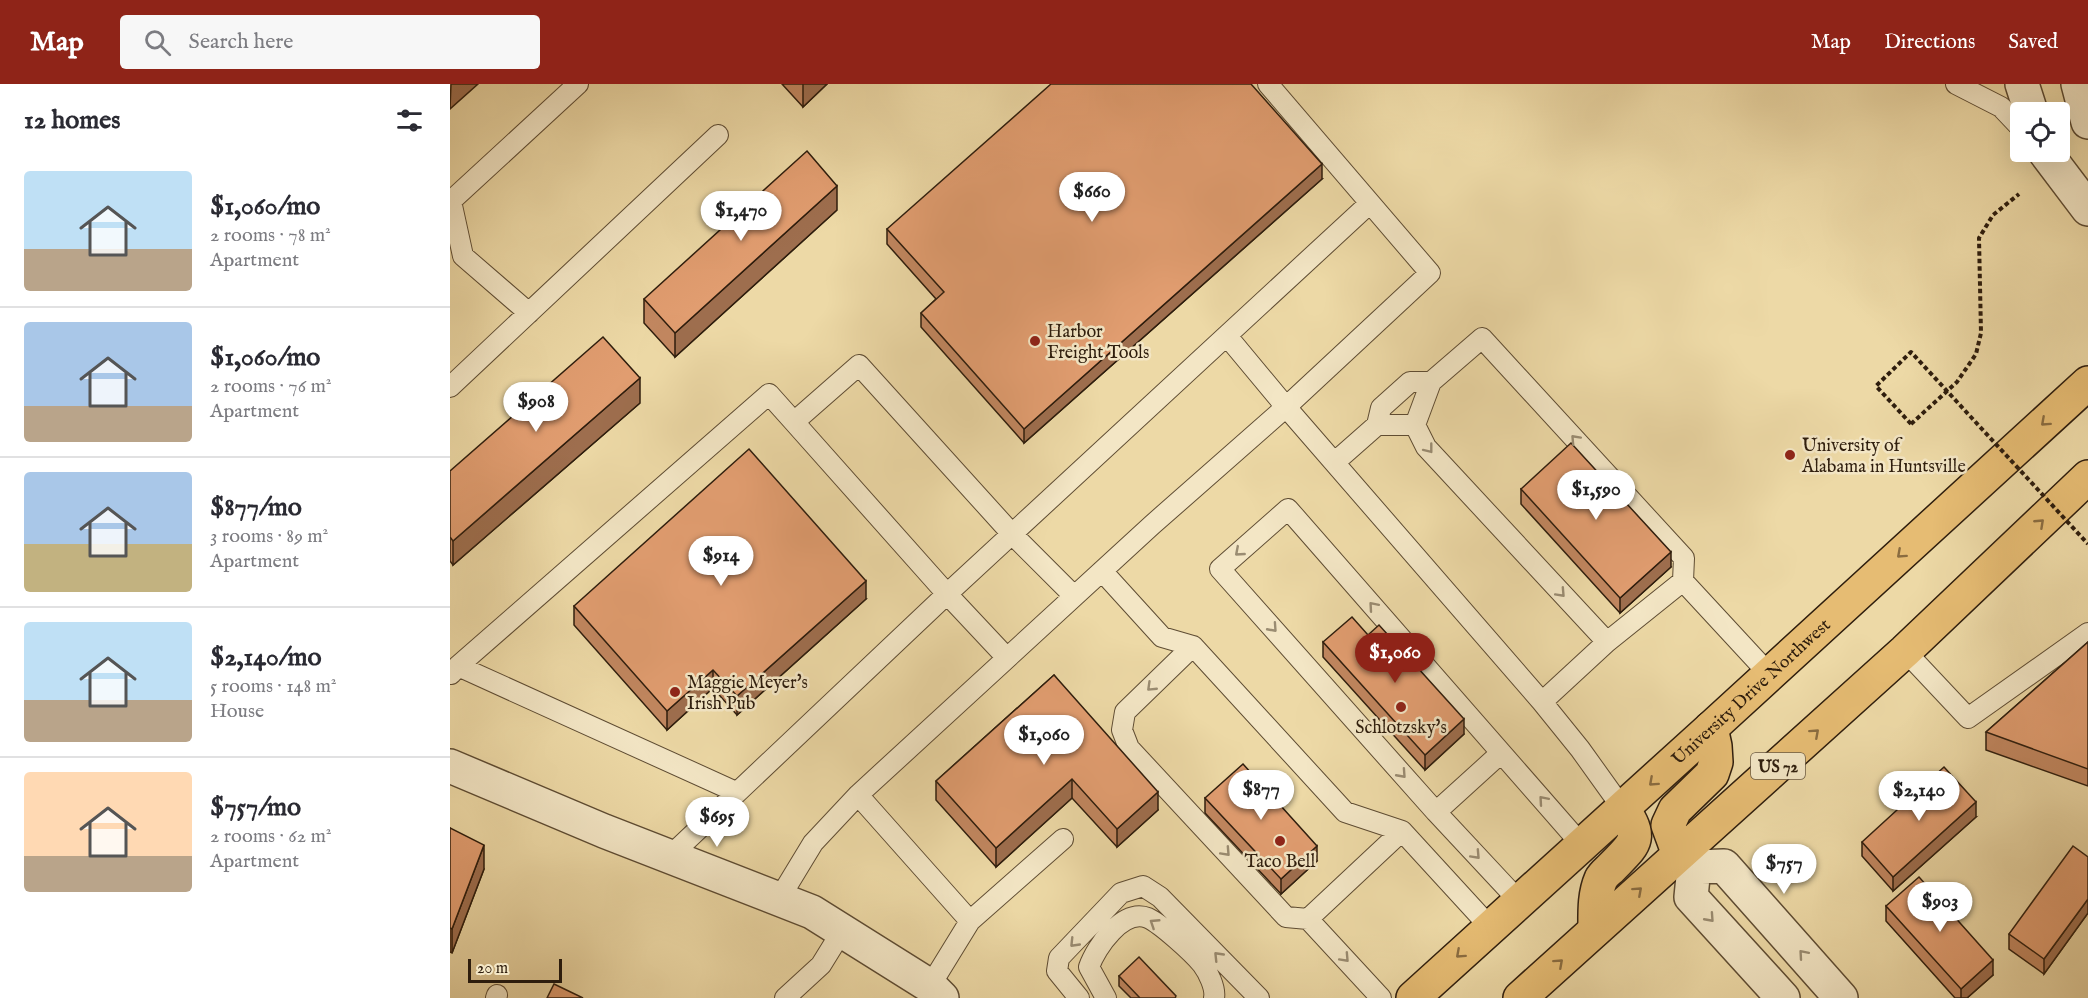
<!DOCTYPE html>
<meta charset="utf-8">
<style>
body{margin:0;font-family:"IM FELL English",serif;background:#f7f7f7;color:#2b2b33;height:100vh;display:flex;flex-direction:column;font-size:22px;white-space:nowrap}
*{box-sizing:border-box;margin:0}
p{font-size:20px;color:#7c7c81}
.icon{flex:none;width:33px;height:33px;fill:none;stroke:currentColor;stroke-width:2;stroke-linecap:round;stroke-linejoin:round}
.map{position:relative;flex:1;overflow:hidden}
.drawer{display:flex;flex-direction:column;background:#fff;width:450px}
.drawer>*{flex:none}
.tools{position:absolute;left:1560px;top:18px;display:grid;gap:12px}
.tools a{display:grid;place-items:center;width:60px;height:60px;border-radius:6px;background:#fff;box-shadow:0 6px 24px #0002;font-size:30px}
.scale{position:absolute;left:18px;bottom:15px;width:94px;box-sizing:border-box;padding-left:6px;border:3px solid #2e1d0d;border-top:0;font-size:16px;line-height:21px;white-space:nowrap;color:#2e1d0d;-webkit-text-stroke:4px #f3e6c5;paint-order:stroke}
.price{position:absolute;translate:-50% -51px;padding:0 14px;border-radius:21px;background:#fff;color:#222;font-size:20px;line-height:39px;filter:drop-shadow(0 2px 3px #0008)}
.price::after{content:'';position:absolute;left:50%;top:36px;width:18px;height:14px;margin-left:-9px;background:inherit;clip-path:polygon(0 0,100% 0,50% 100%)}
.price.current{background:#8f2418;color:#fff}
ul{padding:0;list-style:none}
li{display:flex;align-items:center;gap:18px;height:150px;padding:0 24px}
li+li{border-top:2px solid #e1e1e2}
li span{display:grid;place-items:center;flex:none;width:168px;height:120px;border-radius:6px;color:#555}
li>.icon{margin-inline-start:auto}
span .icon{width:72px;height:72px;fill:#fffc;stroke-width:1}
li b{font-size:26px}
h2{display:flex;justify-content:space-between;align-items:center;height:72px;padding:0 24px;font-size:26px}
header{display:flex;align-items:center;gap:36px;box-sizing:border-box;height:84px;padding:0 30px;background:#8f2418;color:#fff}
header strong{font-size:28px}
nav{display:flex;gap:33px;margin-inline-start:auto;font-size:21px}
.search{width:420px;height:54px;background:#f7f7f7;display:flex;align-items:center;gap:15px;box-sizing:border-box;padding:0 21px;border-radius:6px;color:#7c7c81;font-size:22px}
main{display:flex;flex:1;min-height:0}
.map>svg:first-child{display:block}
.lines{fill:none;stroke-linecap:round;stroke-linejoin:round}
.lane-casing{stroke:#5e4c33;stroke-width:22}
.street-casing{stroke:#5e4c33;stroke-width:36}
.highway-casing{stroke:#2e1d0d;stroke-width:36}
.path{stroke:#2e1d0d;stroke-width:4;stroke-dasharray:4.5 3;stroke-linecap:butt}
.lane{stroke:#f3e6c5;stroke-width:20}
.street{stroke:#f3e6c5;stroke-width:33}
.highway{stroke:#e6bc73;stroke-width:33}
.path-bridge{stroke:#2e1d0d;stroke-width:4;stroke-dasharray:4.5 3;stroke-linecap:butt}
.wall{fill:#c28760;stroke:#2e1d0d;stroke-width:1.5}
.shaded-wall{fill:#9e6e4e;stroke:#2e1d0d;stroke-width:1.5}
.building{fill:#e19d70;stroke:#2e1d0d;stroke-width:1.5}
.oneway{stroke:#8a6c40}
.oneway2{stroke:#9a8c72}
.poi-dot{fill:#8f2418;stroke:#f3e6c5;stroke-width:2}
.labels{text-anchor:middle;stroke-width:5;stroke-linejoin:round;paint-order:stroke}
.shield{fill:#f3e6c5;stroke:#695944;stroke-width:1.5}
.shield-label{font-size:16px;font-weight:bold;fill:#2e1d0d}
.poi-label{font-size:18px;fill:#2e1d0d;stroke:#f3e6c5;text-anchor:start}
.street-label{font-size:18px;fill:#2e1d0d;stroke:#f3e6c5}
</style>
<header>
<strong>Map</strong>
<div class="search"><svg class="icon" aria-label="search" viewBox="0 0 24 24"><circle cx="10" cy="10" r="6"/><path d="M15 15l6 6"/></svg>Search here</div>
<nav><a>Map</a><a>Directions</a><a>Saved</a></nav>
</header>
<main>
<section class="drawer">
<h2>12 homes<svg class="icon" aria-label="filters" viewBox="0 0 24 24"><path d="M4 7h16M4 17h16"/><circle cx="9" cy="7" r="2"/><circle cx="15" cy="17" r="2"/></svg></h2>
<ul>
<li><span style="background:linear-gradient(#bfe0f5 65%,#b9a48a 0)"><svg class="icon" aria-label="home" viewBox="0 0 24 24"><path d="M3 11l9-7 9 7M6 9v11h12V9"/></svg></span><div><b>$1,060/mo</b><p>2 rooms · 78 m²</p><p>Apartment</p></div></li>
<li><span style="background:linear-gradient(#a9c7e8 70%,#b9a48a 0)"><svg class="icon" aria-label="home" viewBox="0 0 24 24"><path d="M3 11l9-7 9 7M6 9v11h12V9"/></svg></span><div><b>$1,060/mo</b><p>2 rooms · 76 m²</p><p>Apartment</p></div></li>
<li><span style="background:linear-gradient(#a9c7e8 60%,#c2b280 0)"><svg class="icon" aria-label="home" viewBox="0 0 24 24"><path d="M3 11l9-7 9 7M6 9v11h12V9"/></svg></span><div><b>$877/mo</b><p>3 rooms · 89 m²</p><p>Apartment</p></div></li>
<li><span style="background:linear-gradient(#bfe0f5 65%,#b9a48a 0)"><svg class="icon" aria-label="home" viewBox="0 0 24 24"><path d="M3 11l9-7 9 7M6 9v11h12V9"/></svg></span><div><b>$2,140/mo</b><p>5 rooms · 148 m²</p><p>House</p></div></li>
<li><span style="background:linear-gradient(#ffd9b3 70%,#b9a48a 0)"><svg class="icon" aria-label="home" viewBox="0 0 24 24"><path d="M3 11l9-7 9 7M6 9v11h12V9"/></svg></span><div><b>$757/mo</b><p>2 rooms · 62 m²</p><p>Apartment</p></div></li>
</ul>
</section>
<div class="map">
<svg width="1638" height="914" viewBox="0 0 1638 914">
<rect width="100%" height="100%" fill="#edd9a6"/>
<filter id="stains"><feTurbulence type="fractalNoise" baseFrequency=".00333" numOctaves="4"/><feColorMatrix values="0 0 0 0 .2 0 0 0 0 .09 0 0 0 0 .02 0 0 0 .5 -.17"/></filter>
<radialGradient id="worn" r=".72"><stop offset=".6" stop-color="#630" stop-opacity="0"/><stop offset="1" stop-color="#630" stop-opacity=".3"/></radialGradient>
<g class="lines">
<defs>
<path id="lane" d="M1506,0L1551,23L1570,43
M79,229L13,172L1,117L128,0
M777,252L836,323L980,189L818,0
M0,303L268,51
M927,341H965
M885,378L927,341L931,324L960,298H981
M652,487L712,553L743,562L895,728L952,747L1040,843
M1233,497L1157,558L976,363L965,341L981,298L1032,254L1234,474L1233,497L1319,590
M743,562L675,628L672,646L679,664L836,833L858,835L931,914
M1455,567L1518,634L1638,549
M557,574L497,510L344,338L409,281L562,450L624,512
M8,582L319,310L344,338
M1,590L8,582L286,708
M1092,618L1157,558
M408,711L520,837L480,902
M986,728L1051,669
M219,773L497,510L919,120
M329,815L363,759L408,711L702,441L836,323L1092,618L1130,665L1173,725
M1069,817L986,728L770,485L838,425L1131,760
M858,835L952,747
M520,837L613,755
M46,914L47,911
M335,914L371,881L392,847
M629,914L607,887L609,874L671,809L693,802L710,813L809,914
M656,914L639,883C646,863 673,824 698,834C711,840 742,868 752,880C758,888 766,904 764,914"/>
<path id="street" d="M1572,0L1581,28
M1628,0L1638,38
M1595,68L1638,125
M0,682L154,747L362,828L480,902L492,914
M1231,768L1244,783L1241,813L1333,914
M1244,783L1274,782L1391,914"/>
<g id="highway">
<path d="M1231,768L1225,760L1218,741L1225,726L1262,690L1266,678L1265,662L1261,644"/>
<path d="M1145,846C1145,829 1144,811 1151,795C1153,791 1158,787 1161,784C1184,760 1194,756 1173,725"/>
<path id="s1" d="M963,914L1261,644L1638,299"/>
<path d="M1070,914L1455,567L1638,393"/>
</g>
</defs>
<use href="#lane" class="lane-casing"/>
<use href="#street" class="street-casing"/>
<use href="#highway" class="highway-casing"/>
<path class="path" d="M1461,340L1507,298L1526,270L1531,249L1529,154L1543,131L1569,110"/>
<use href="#lane" class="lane"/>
<use href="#street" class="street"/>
<use href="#highway" class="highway"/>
<path class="path-bridge" d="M1461,340L1426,302L1461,268L1638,460"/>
</g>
<path class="wall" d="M332,0H377L353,23Z
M872,95L574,359L471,243V229L486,215L437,160V145Z
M387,126L225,273L194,239V215Z
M190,319L3,481L0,477V387Z
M1071,405L1221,483L1170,529L1071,420Z
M416,515L287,631L263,604L217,646L124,541V522Z
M873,558L1014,650L975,686L873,573Z
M1638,558V702L1536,666V648Z
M604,591L708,726L667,763L622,714L546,783L486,716V697Z
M755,714L867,777L831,810L755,729Z
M1526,733L1443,807L1412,772V758Z
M0,744L34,785L2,869L0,868Z
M1638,773V829L1594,890L1559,865V850Z
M1436,822L1543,891L1517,914H1505L1436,837Z
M669,892L726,914H681L669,902Z"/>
<path class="shaded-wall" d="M1,0H28L0,25Z
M353,0H377L353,23Z
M872,80V95L574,359V345Z
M387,102V126L225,273V249Z
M190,294V319L3,481V457Z
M1221,468V483L1170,529V514Z
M416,497V515L287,631V612Z
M263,586V604L217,646V627Z
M1014,635V650L975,686V671Z
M622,695V714L546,783V764Z
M708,708V726L667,763V745Z
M1526,718V733L1443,807V793Z
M34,761V785L2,869V845Z
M867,762V777L831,810V795Z
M1638,815V829L1594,890V875Z
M1543,876V891L1517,914H1511V905Z"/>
<path class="building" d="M601,0H801L872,80L574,345L471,229L494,208L437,145Z
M357,67L387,102L225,249L194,215Z
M153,253L190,294L3,457L0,453V387Z
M1121,359L1221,468L1170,514L1071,405Z
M299,365L416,497L287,612L263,586L217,627L124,522Z
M902,533L918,551L929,541L1014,635L975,671L873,558Z
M1638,558V685L1536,648Z
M604,591L708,708L667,745L622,695L546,764L486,697Z
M793,680L867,762L831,795L755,714Z
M1494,683L1526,718L1443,793L1412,758Z
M0,744L34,761L2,845L0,844Z
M1623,762L1638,773V815L1594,875L1559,850Z
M1469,793L1543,876L1511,905L1436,822Z
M689,873L726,912L725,914H690L669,892Z
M104,900L133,914H97Z"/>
<defs><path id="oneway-chevron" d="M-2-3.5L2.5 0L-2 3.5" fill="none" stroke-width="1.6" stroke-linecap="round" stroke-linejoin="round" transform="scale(1.5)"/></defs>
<g class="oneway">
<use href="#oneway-chevron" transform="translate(1595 338) rotate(138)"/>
<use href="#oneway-chevron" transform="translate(1590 439) rotate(-43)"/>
<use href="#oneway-chevron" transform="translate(1451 470) rotate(138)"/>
<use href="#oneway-chevron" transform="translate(1365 649) rotate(-42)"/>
<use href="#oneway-chevron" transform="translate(1203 698) rotate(138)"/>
<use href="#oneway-chevron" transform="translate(1188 807) rotate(-42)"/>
<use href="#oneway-chevron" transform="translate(1010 870) rotate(138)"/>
<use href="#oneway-chevron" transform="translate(1109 879) rotate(-42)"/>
</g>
<g class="oneway2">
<use href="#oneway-chevron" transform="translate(1125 355) rotate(-133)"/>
<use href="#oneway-chevron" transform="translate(979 365) rotate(52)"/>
<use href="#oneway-chevron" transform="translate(789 468) rotate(139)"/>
<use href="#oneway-chevron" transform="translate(1111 509) rotate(47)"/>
<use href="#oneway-chevron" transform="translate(923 522) rotate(-131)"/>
<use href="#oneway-chevron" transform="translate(823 544) rotate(48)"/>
<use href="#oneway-chevron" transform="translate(701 603) rotate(136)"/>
<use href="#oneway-chevron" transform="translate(952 690) rotate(48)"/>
<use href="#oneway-chevron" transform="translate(1093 716) rotate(-131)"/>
<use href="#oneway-chevron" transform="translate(776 768) rotate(47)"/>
<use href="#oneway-chevron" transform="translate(1026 771) rotate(47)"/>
<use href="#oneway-chevron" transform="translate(1260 834) rotate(48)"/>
<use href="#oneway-chevron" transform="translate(704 839) rotate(-147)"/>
<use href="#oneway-chevron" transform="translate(624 859) rotate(134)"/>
<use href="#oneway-chevron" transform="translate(1353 870) rotate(-131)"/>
<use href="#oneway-chevron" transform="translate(768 872) rotate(-134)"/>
<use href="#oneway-chevron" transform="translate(895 874) rotate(47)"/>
</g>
<g class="poi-dot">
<circle cx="585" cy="257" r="6"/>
<circle cx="1340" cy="371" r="6"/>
<circle cx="225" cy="608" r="6"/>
<circle cx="951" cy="623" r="6"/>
<circle cx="830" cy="757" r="6"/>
</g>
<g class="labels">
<rect class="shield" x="1301" y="669" width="54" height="26" rx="4.5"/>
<g class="shield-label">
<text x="1328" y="688">US 72</text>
</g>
<g class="poi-label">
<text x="597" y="253">Harbor<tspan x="597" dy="21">Freight Tools</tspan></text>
<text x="1352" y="367">University of<tspan x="1352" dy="21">Alabama in Huntsville</tspan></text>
<text x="237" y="604">Maggie Meyer's<tspan x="237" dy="21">Irish Pub</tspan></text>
<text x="951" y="649" text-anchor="middle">Schlotzsky's</text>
<text x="830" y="783" text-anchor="middle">Taco Bell</text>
</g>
<g class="street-label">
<text dy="6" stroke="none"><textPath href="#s1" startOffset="456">University Drive Northwest</textPath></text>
</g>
</g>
<rect width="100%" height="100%" filter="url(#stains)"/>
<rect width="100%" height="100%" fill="url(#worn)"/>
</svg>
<div class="tools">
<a><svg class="icon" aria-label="locate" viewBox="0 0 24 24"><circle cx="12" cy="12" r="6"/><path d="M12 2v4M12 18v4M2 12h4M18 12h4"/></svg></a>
</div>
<div class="scale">20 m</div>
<b class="price" style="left:642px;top:139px">$660</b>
<b class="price" style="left:291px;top:158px">$1,470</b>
<b class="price" style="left:86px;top:349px">$908</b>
<b class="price" style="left:1146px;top:437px">$1,590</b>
<b class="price" style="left:271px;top:503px">$914</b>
<b class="price current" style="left:945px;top:600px">$1,060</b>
<b class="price" style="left:594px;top:682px">$1,060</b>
<b class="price" style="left:811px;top:737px">$877</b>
<b class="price" style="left:1469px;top:738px">$2,140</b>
<b class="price" style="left:267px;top:764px">$695</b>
<b class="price" style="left:1334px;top:811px">$757</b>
<b class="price" style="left:1490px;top:849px">$903</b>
</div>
</main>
